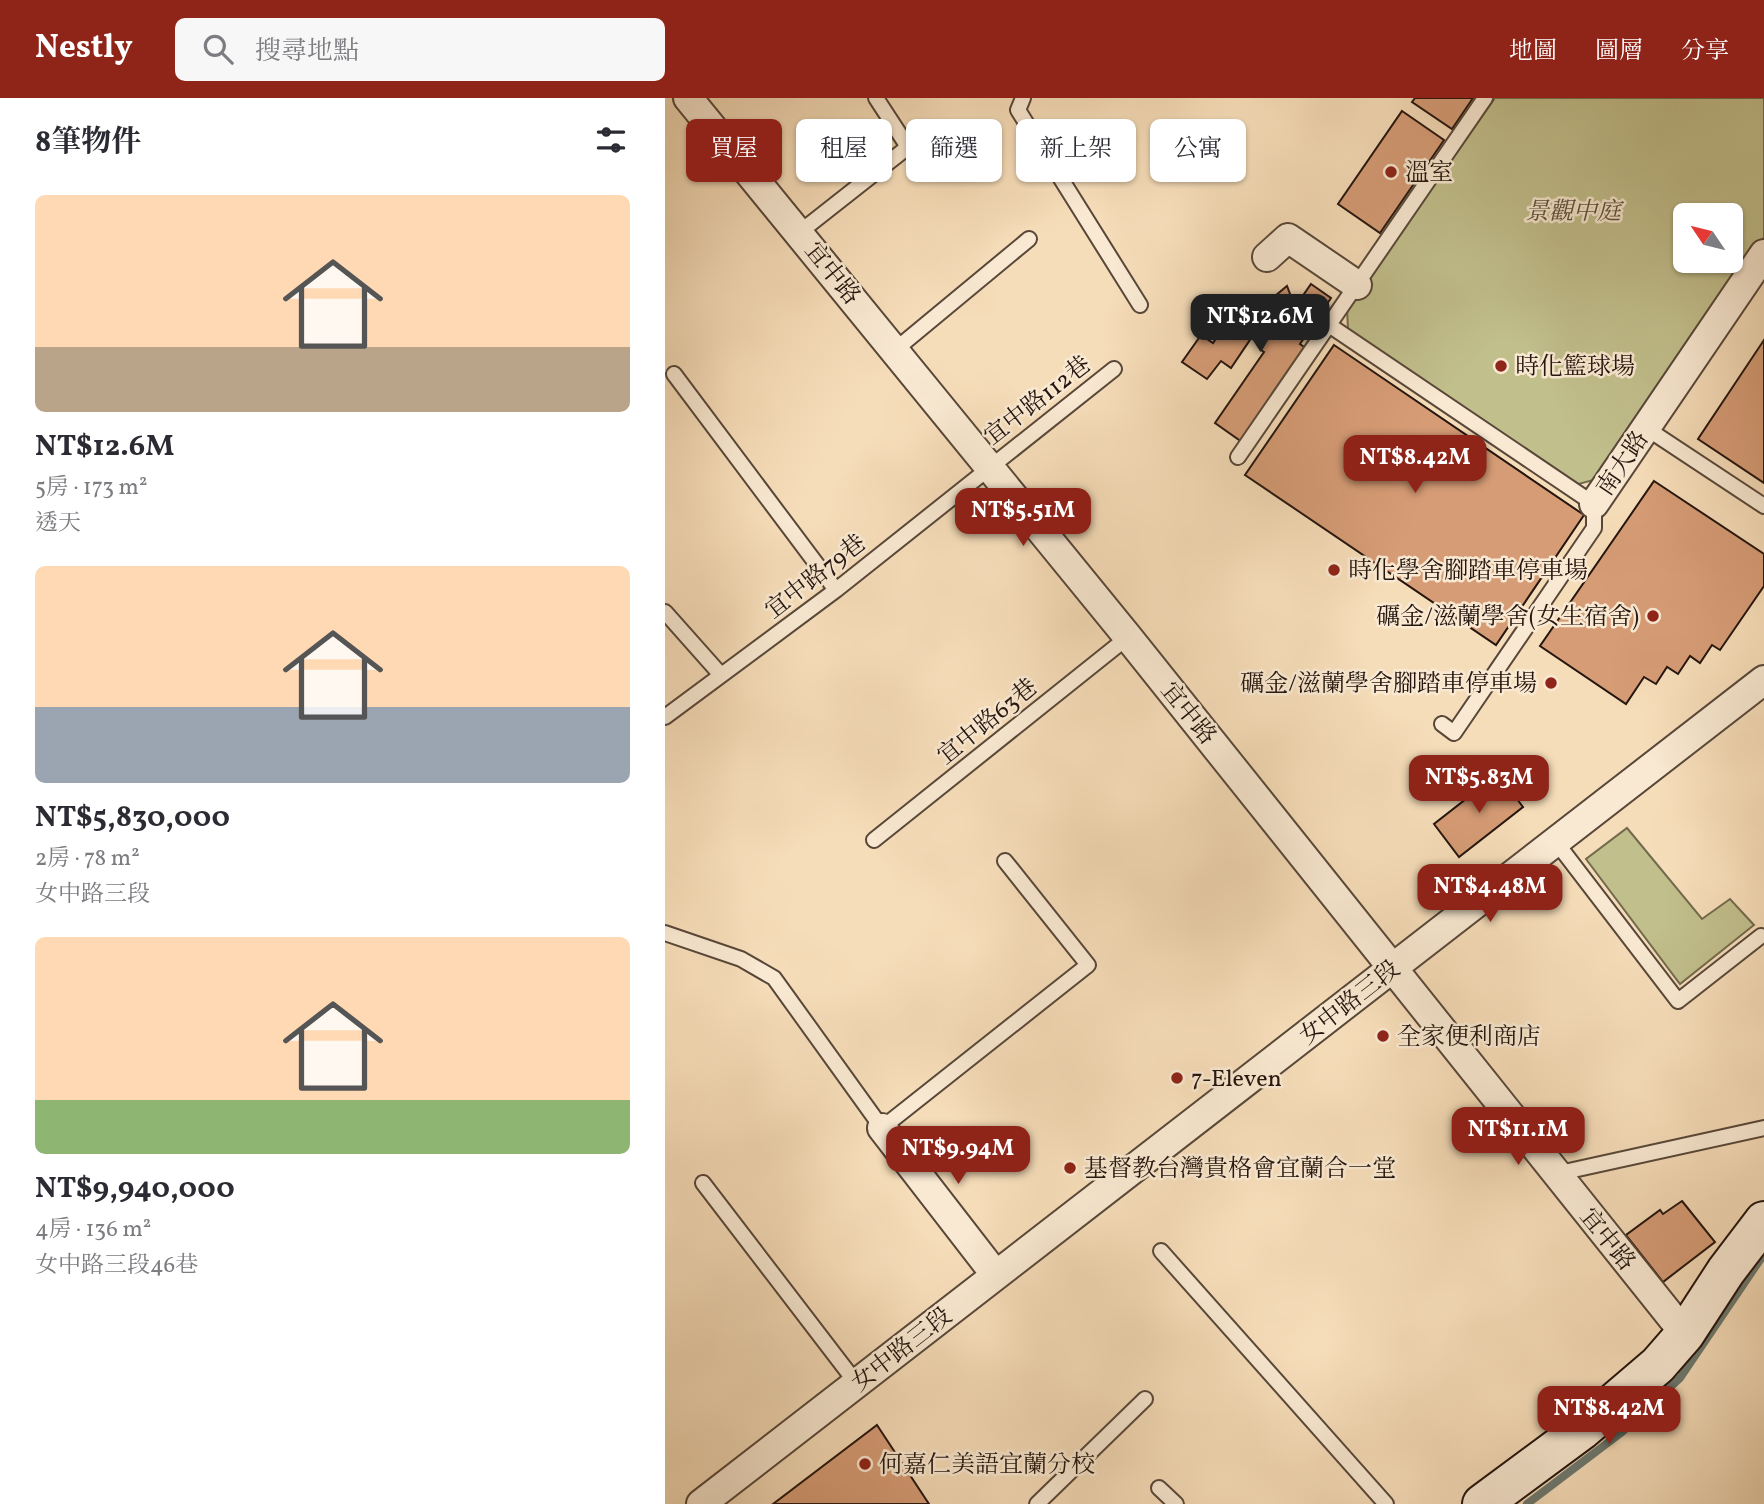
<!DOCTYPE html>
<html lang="zh-TW">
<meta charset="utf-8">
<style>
body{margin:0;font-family:Vollkorn,"Noto Serif TC",serif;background:#f7f7f7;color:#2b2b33;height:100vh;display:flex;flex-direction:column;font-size:26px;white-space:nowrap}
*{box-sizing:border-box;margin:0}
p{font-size:23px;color:#7c7c81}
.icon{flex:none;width:38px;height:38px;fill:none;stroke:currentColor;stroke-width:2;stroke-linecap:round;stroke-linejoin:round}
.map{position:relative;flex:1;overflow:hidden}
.panel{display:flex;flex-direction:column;background:#fff;width:665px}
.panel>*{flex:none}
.top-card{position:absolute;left:21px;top:21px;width:665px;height:63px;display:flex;gap:14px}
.needle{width:46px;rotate:305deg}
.buttons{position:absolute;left:1008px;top:105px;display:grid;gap:14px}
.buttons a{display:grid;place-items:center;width:70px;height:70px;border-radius:10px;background:#fff;box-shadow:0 2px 5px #0004;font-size:35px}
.price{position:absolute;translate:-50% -60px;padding:0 16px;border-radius:14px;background:#8f2418;color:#fff;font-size:23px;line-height:46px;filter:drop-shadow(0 2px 4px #0008)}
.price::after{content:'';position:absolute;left:50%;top:42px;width:21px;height:16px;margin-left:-10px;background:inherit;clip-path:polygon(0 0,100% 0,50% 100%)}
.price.on{background:#222;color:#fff}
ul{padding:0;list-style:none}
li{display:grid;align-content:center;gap:14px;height:371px;padding:0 35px}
li span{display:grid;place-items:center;height:217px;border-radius:10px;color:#555}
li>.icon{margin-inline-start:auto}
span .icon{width:126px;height:126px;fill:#fffc;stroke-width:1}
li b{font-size:30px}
h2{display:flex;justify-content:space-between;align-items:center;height:84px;padding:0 35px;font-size:30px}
.pill{padding:0 24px;border-radius:10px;background:#fff;box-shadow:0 2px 5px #0004;font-size:24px;line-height:63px}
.pill.on{background:#8f2418;color:#fff}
header{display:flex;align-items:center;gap:42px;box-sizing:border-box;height:98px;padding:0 35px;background:#8f2418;color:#fff}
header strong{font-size:33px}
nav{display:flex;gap:38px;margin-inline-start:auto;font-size:24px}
.search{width:490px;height:63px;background:#f7f7f7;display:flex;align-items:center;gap:18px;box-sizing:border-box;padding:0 24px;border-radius:10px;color:#7c7c81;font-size:26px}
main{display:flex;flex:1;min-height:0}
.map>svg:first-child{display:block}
.green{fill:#c1bf8c;stroke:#726a4d;stroke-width:2;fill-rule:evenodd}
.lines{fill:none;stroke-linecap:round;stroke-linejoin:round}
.stream{stroke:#6d7970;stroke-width:8}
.building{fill:#d69c76;stroke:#24150e;stroke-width:2}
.lane-casing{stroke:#584739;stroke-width:18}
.street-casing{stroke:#584739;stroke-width:32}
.secondary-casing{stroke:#24150e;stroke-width:42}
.lane{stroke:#f9e9d2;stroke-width:14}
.street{stroke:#f9e9d2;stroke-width:28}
.secondary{stroke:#f9e9d2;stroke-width:38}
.poi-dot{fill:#8f2418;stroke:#f9e9d2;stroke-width:2.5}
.labels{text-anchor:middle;stroke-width:5;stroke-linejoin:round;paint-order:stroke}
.poi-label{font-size:24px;fill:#24150e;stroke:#f9e9d2;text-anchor:start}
.park-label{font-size:24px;font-style:italic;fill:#5b503a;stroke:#f9e9d2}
.street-label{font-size:24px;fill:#24150e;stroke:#f9e9d2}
</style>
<header>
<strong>Nestly</strong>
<div class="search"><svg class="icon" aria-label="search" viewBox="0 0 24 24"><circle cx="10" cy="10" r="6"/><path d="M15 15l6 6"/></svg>搜尋地點</div>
<nav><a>地圖</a><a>圖層</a><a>分享</a></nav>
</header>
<main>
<section class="panel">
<h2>8筆物件<svg class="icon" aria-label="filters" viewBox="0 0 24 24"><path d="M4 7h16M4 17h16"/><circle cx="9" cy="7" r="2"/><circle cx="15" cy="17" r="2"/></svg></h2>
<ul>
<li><span style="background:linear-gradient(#ffd9b3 70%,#b9a48a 0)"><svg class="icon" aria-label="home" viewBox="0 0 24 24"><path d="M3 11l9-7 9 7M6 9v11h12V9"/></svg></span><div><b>NT$12.6M</b><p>5房 · 173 m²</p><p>透天</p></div></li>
<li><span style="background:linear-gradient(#ffd9b3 65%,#9aa5b1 0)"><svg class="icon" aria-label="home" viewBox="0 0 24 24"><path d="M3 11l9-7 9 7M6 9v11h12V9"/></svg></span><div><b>NT$5,830,000</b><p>2房 · 78 m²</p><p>女中路三段</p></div></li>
<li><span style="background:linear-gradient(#ffd9b3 75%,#8fb573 0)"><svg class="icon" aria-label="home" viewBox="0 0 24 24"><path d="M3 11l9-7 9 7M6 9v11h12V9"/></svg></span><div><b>NT$9,940,000</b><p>4房 · 136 m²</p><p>女中路三段46巷</p></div></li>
</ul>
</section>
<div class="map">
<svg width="1099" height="1406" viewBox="0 0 1099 1406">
<rect width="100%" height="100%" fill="#f6ddb9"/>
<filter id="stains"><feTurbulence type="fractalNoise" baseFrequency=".00286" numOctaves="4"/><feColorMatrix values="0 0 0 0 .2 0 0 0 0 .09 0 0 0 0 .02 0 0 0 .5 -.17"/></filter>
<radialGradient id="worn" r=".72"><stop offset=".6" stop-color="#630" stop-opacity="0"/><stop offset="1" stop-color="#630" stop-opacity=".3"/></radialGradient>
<path class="green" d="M830,0H1099V139L936,380L910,387L683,232L682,210ZM1020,117H1066V163H1020Z
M962,730L1037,821L1065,801L1089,827L1015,886L921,761Z"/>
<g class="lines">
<path class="stream" d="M862,1406L957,1334L1015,1280L1099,1156"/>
</g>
<path class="building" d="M750,0H808L787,31L747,4Z
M737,13L779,42L715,135L673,106Z
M646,186L666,200L635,246L642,251L577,344L550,325L599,254L596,252L599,247L587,239L566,270L556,263L542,281L517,264L536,237L548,245L564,220L575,227L622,188L630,209Z
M1099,242V385L1033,341Z
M669,247L919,417L831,547L580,377Z
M989,383L1099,456V488L1055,552L1047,547L1035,565L1025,558L1013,576L1002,569L991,586L979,579L961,606L875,548Z
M833,676L858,709L794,759L769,726Z
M1017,1103L1050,1144L998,1184L961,1137L995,1112L998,1116Z
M212,1327L264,1406H108Z"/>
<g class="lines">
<defs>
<path id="lane" d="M358,0L353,12L475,207
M135,134L243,49L211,0
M664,227L929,406V430L789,635L777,626
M230,252L364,141
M9,276L171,492
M981,330L1099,408
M573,359L820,0
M0,514L56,577
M0,619L171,492L449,271
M209,742L463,539
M891,744L1013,903L1096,838
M0,835L76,861L109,880L217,1030L423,867L340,763
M890,1076L1099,1030
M38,1085L192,1286
M496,1153L721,1406
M494,1390L511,1406
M372,1406L480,1301"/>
<path id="street" d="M23,0L463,539L1020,1236
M602,159L623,140L692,187
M929,406L1099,156
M217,1030L330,1176
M36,1406L1099,582"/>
<path id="secondary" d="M817,1406L917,1332L993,1267L1020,1236L1061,1173L1099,1123"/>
</defs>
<use href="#lane" class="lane-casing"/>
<use href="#street" class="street-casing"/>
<use href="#secondary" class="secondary-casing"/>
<use href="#lane" class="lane"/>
<use href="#street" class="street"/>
<use href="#secondary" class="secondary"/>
</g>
<g class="poi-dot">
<circle cx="726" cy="74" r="7"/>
<circle cx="836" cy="268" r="7"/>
<circle cx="669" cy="472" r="7"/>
<circle cx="988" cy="518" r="7"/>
<circle cx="886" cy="585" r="7"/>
<circle cx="718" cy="938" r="7"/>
<circle cx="512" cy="980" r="7"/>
<circle cx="405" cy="1070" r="7"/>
<circle cx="200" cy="1366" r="7"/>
</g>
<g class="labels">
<g class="poi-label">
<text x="740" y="82">溫室</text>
<text x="850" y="276">時化籃球場</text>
<text x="683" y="480">時化學舍腳踏車停車場</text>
<text x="974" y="526" text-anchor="end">礪金/滋蘭學舍(女生宿舍)</text>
<text x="872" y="593" text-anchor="end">礪金/滋蘭學舍腳踏車停車場</text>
<text x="732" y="946">全家便利商店</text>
<text x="526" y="988">7-Eleven</text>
<text x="419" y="1078">基督教台灣貴格會宜蘭合一堂</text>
<text x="214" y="1374">何嘉仁美語宜蘭分校</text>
</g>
<g class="park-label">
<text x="908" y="121">景觀中庭</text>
</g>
<g class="street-label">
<text transform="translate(168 175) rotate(51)" y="8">宜中路</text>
<text transform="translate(372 302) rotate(-38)" y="8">宜中路112巷</text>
<text transform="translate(957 365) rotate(-56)" y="8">南大路</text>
<text transform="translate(150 478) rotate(-38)" y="8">宜中路79巷</text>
<text transform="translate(524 615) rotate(51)" y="8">宜中路</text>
<text transform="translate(322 623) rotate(-39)" y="8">宜中路63巷</text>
<text transform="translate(684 904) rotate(-38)" y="8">女中路三段</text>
<text transform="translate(943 1141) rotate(51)" y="8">宜中路</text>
<text transform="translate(236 1251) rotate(-38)" y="8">女中路三段</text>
</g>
</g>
<rect width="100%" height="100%" filter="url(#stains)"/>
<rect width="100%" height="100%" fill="url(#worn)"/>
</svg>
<div class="buttons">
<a><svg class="needle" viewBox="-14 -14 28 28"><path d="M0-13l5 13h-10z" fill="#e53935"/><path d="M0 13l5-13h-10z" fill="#7c7c81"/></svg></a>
</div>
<b class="price on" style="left:595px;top:256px">NT$12.6M</b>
<b class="price" style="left:750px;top:397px">NT$8.42M</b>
<b class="price" style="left:358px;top:450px">NT$5.51M</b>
<b class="price" style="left:814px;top:717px">NT$5.83M</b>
<b class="price" style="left:825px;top:826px">NT$4.48M</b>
<b class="price" style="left:853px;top:1069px">NT$11.1M</b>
<b class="price" style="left:293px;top:1088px">NT$9.94M</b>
<b class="price" style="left:944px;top:1348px">NT$8.42M</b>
<div class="top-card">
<a class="pill on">買屋</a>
<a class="pill">租屋</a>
<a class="pill">篩選</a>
<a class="pill">新上架</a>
<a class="pill">公寓</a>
</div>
</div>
</main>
